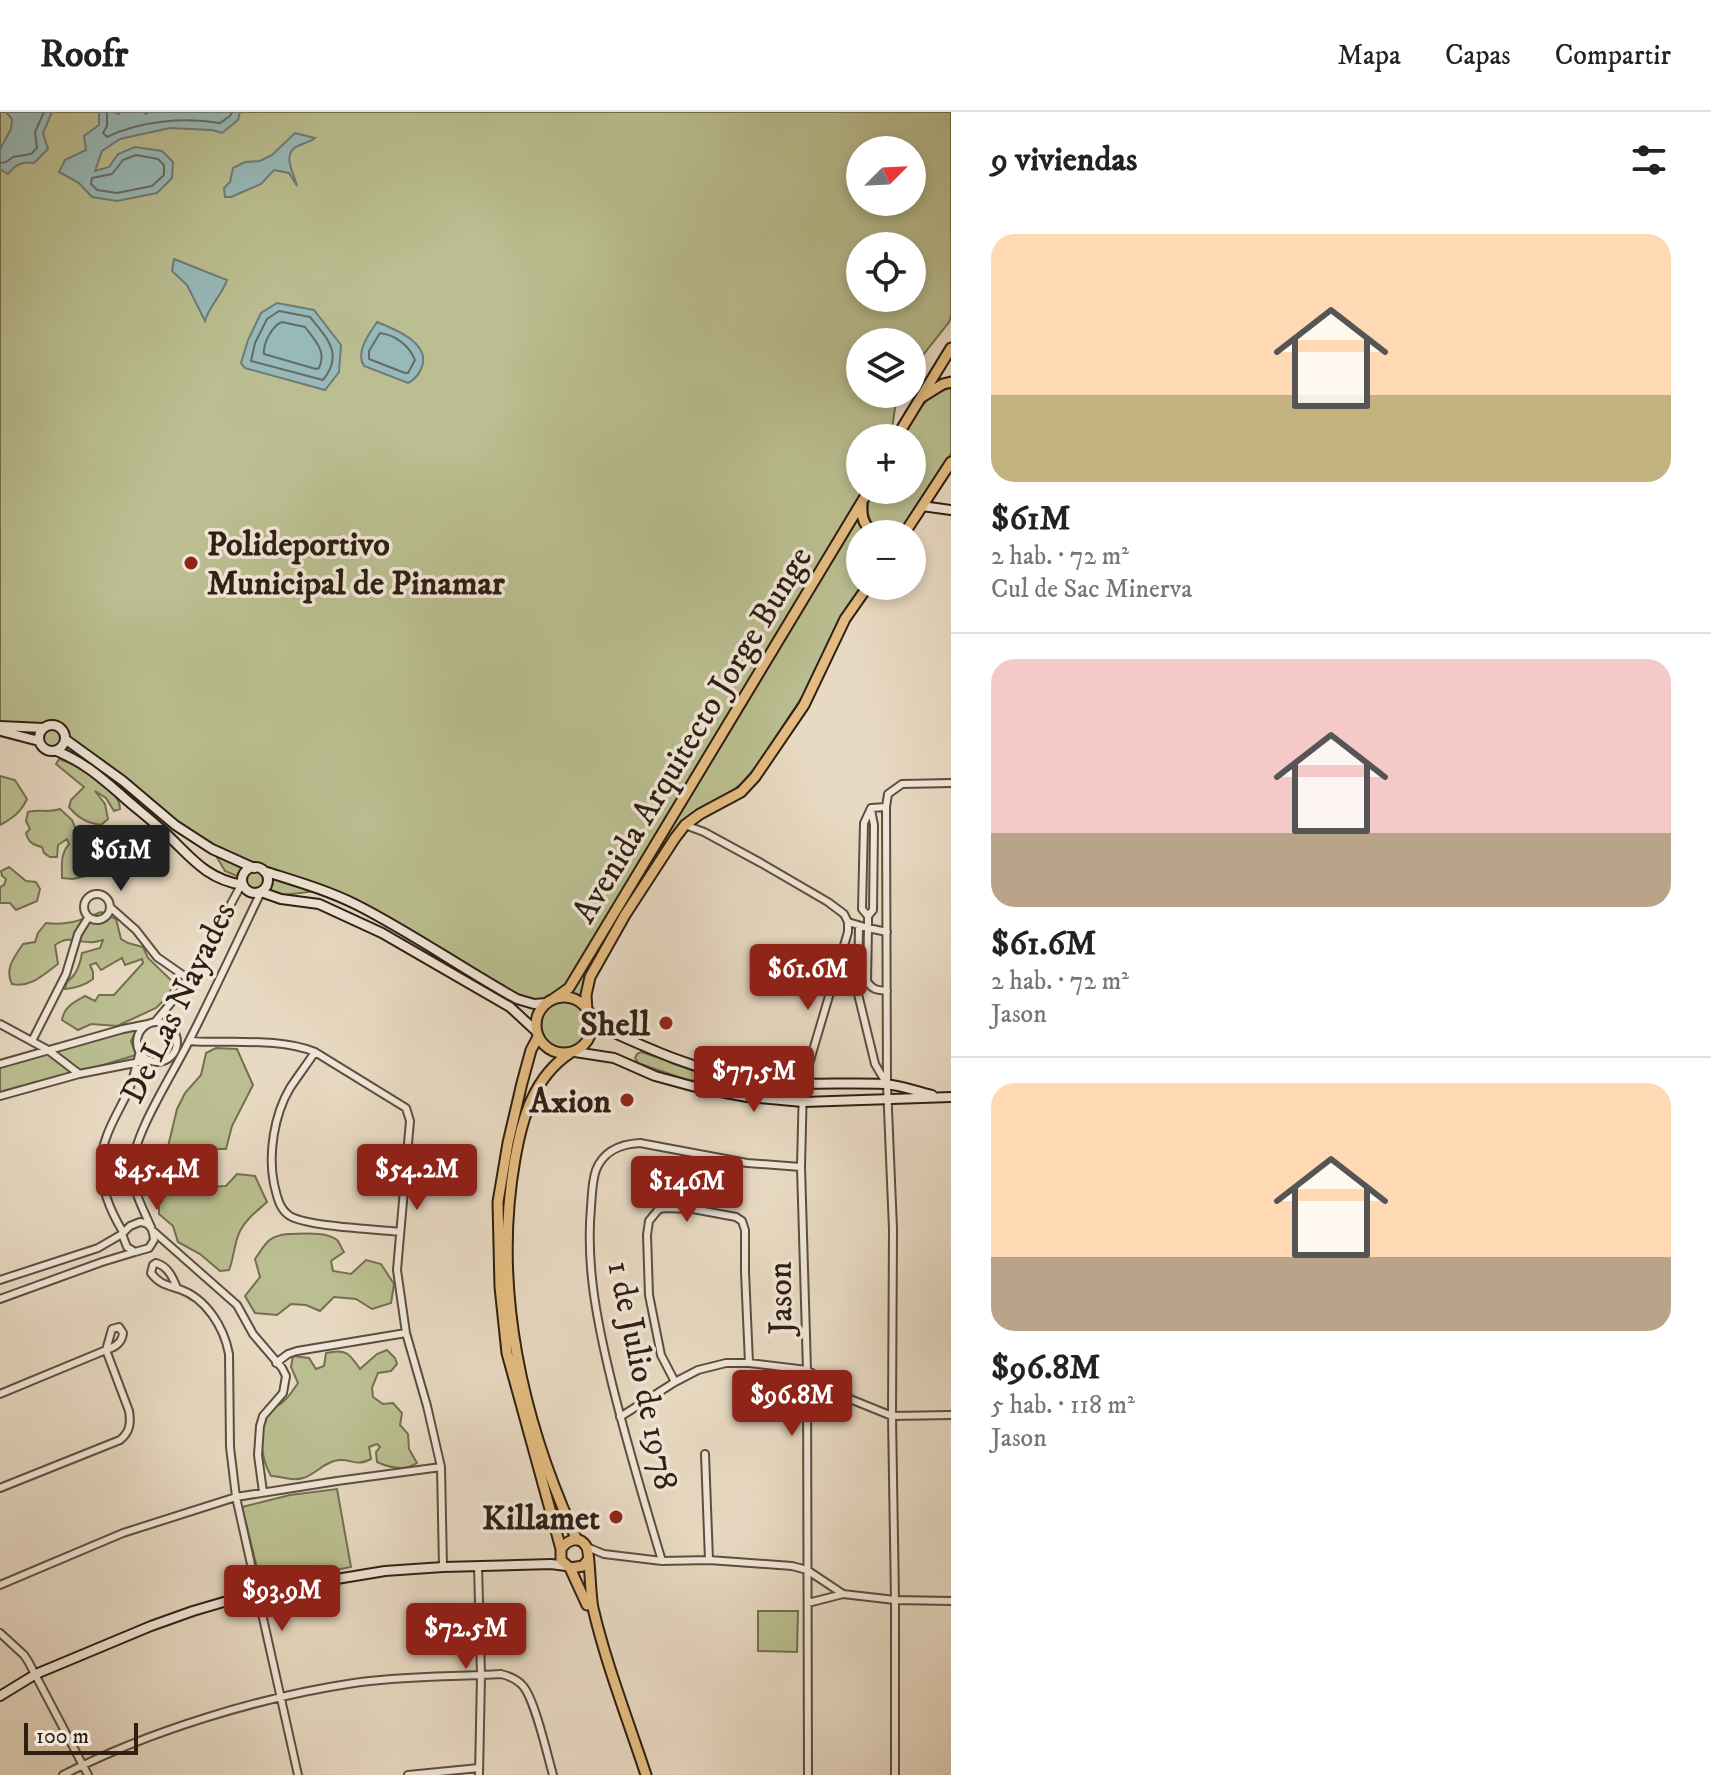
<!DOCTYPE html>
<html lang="es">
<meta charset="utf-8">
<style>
body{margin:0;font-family:"IM FELL DW Pica",serif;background:#f2f2f2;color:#222;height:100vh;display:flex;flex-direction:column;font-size:30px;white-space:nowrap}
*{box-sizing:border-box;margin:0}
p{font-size:26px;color:#767676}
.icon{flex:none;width:44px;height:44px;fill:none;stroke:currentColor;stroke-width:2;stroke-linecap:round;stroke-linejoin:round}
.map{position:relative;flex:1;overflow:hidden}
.panel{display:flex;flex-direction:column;background:#fff;width:760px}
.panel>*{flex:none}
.needle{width:52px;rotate:66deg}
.buttons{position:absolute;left:846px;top:24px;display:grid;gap:16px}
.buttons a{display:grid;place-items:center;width:80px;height:80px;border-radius:50%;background:#fff;box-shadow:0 4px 12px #0003;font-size:40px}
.scale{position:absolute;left:24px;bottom:20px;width:114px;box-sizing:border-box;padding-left:8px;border:4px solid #2e1f13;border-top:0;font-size:22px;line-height:28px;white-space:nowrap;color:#2e1f13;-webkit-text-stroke:6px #f0e6d7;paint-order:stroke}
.price{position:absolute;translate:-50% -68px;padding:0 18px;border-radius:8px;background:#8f2418;color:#fff;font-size:26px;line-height:52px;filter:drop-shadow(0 2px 4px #0008)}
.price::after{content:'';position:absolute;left:50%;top:48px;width:24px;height:18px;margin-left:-12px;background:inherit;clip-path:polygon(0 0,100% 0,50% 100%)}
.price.selected{background:#222;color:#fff}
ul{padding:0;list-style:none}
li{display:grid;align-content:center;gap:16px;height:424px;padding:0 40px}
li+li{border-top:2px solid #e0e0e0}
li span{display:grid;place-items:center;height:248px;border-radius:24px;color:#555}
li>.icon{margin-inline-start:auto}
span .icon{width:144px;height:144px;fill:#fffc;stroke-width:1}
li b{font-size:34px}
h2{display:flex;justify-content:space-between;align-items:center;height:96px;padding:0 40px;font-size:34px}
header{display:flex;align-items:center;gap:48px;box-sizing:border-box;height:112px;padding:0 40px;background:#fff;border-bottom:2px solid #e0e0e0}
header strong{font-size:38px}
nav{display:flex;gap:44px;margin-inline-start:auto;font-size:28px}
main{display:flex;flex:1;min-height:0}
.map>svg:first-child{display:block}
.green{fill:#babe90;stroke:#746e52;stroke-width:2;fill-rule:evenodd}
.water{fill:#98b9b9;stroke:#6e7b77;stroke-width:2}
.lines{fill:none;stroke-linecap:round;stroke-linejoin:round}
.shore{stroke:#636c66;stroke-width:2}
.minor-casing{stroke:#5c4e3f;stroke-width:10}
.secondary-casing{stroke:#2e1f13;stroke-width:12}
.primary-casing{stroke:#2e1f13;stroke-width:13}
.minor{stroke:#f0e6d7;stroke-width:6}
.secondary{stroke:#f0e6d7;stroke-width:8}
.primary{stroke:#e4bc81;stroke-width:9}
.poi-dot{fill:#8f2418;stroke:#f0e6d7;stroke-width:3}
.labels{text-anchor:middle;stroke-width:7;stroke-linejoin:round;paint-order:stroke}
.poi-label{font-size:34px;font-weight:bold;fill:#2e1f13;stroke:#f0e6d7;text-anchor:end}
.street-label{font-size:34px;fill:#2e1f13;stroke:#f0e6d7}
</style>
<header>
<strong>Roofr</strong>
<nav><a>Mapa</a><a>Capas</a><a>Compartir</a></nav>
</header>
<main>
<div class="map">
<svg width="951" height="1663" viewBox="0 0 951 1663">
<rect width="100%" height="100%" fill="#e8d9c2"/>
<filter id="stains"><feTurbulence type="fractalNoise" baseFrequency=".0025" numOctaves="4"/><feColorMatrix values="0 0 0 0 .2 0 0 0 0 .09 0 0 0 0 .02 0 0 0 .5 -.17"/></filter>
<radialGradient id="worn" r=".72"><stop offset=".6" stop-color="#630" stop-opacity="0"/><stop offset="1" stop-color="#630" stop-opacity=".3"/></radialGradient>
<path class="green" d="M0,0H951V203L949,210L912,257V230H860V282H897L892,317L888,326H860V378H867L569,876L534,892L324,778L284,783L265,777L256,781L249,780L237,764L225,759L212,737L97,649L61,636C51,641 44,639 39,629L0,616ZM860,38H912V90H860ZM860,134H912V186H860Z
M951,276V341L934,371L905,413L892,421C868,419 862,397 873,378H912V326H902C914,304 925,281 951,276Z
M858,406L867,422H860V474H862L839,507L810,573L755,656L741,672L725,684L691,702L680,712L607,825L587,861L584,875V890L577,885L567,882Z
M59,647C79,654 119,673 120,697L114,699L106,686L95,679L105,692L108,707L101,713C87,711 78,706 69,695L71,688L84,675L56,652Z
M0,664L15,668L27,687C21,700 13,706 0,713Z
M60,697L72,708L77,720C85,720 95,721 103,720C105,719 113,716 115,716C129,715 145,731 148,743L131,754L105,756L98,747L94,749L86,764L73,767L62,766C62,753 60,743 69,732L67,727L58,733L57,745H50L44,741L42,735C33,733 28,730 26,721L30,717L26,709L28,700C39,697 49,701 60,697Z
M9,755L26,769L36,770L40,777L37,789L16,798L10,791H0V775L4,773L6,767L2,764L1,759Z
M101,800L116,807L121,827L128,831L143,835L148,846L172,869L170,882L156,896L117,914L91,912L78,918L62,908C64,895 74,890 85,884L95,889L99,883H114L143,851L142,847L125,853L122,846L101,858L96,851L90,853L93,860V867C84,874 75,876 65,877C66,869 69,869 74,863C78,857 81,848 82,841L100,836L103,828C98,829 93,831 89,830C74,830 70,823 55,833L58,852C44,862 31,876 12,872C4,857 15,844 23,832L35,830L38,821L46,811C69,814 80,808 101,800Z
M541 913a23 23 0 1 1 46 0a23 23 0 1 1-46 0Z
M137,917L131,929L136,943L0,984V952Z
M216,936L237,937L253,973L232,1014L226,1037H206L199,1055L208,1075L226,1074L237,1062L255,1064L267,1090C257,1099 246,1107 240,1119C234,1131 234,1146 229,1158L220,1159L200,1142L178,1130L173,1114L159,1102V1087L175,1077L188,1081L185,1071L171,1060L166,1043L177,997L185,981L201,963L206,941Z
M641,940L694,957L698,961L695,968L690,969L638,951L635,946L637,942Z
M712,964L754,972L793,975L797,981L792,986L752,982L710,974L708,969Z
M288,1122C302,1122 326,1119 337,1128C340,1131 341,1136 344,1140L331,1149L333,1159L351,1162L366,1148L381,1152L394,1172L391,1191L372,1197L356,1187L334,1185L320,1199L306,1193L291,1192L277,1203L255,1201L245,1184L260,1165L255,1147C266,1131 268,1124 288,1122Z
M387,1238L395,1246L397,1252L391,1259L378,1261L372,1276L373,1285L383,1292L393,1291L402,1301L400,1313L408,1322L409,1337L417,1351C405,1359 390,1356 377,1350L376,1340L380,1335L377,1332L369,1335L371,1347C356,1355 352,1347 339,1348C325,1349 315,1363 303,1366C291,1370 283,1364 271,1364C261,1347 257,1317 270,1300C275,1295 281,1292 286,1287C290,1283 294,1277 298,1271L291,1255L293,1244L309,1246L316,1257L324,1254L326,1241C346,1236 350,1242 360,1257L377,1242Z
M337,1377L351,1455L261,1472L242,1395L290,1383Z
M758,1499H798L797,1540L758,1539Z"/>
<path class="water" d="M6,0H52L43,21L48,37L34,51C22,49 15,53 8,62L0,57V37L11,17L12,7Z
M99,0H114L119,2L120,0H144L146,2L149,0H240L238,8L222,21L212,18L170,16L120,27L102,39L95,59L109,55L118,42L135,35L162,39L173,50L172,66L157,81L117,89L92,85L79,71L59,60L65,48L86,38L84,24L99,13Z
M295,21L315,26C309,31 302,31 296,35C282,44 294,61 297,74L289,61L274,58L261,72L231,85H225L224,76L230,70L233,56L245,50L260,49L272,43Z
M174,147L227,168C222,183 209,194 205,209L187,173L172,159Z
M277,191L314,198L341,233L339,260L325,278L245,256L241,251L248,228L261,201Z
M377,210C395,217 433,232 421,257C418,264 414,268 408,271L364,254C355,240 369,222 377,210Z"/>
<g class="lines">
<path class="shore" d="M107,0V14L103,21L107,25C139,9 184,5 220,11L230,4L232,0
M136,43L158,47L164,53V63L152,74L117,81L97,78L91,72L92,66L112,62L123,48Z
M0,51L6,50L13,45L31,42L37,36L35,20L44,0
M279,199L310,205C327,226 344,242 323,268L251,249L255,231L267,207Z
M282,210L305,215C315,229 327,239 319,256L316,257L264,242C263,231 272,214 282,210Z
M380,221C395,223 409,233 415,248L408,261H405L369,247V239Z"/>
<defs>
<path id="minor" d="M886,695L871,696L864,711L862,797L868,804V816L887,820
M685,713L704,720L761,751L828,790L844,802L848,810L868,816L867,869C872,878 877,878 887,879
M84 795a13 13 0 1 1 26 0a13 13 0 1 1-26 0Z
M110,795L136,818L157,845L190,868
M868,804L873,798L874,713L871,698
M859,814L858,882L875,952L885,969
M155,910L190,868L239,777L243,773
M137 930a20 20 0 1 1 40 0a20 20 0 1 1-40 0Z
M0,912L48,938L78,961
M32,929L66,862L78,822L88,806
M189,929C229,932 278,925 315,940L406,996L410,1009L397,1158L406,1221L427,1294L441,1355L443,1455
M315,940C307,952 298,964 290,976C274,1003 268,1042 274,1072C277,1084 279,1097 290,1104C309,1115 376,1117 400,1120
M0,952L123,917L148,912
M0,984L79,962L150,948
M140,1110C151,1111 153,1118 154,1128L149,1136L135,1140L127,1135L122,1122L130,1114Z
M151,1115C143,1097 132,1077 132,1057C133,1022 173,962 189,929C214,880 237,830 261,780
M153,1119L237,1193L253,1222L282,1256L286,1264L283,1281L263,1304L260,1314L258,1343L263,1380
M123,1120C106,1092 94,1058 106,1026C112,1008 123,992 130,975C134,964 137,951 140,939
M0,1168L98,1136L122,1122
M177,1176C173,1166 168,1154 156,1151L153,1153L151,1161C159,1172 167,1173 179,1177C206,1186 224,1215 229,1242L230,1335L236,1385L298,1663
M0,1187L102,1150L135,1140
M276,1251L288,1242L297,1239L406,1221
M675,1270L661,1243L649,1183L647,1123L649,1109L658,1098L663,1096L693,1097L736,1105L742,1109L745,1118V1160L749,1251
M0,1282L106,1238C115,1235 122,1231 123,1221L119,1215L112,1217L106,1238
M620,1305L675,1270L698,1258L726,1251H749L807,1258L850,1287L892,1304L951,1303
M705,1342L709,1448
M0,1376L120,1328C130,1320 131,1311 129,1299L106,1238
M587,1435L604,1442L662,1449L709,1448L792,1454L807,1458L843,1482L895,1488L951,1489
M662,1449C643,1386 624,1323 609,1259C596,1204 586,1151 591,1095C592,1083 592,1069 596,1058C604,1038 621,1032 640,1031L747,1051L801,1055
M478,1454L481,1563L479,1663
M0,1473L123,1421L236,1385L337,1369L441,1355
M808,1491L843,1482
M0,1521L24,1543L28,1549L88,1663
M63,1663C149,1619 260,1585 354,1571C403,1564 452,1565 501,1562C509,1564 517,1567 523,1574C535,1588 547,1642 553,1663
M408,1663L479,1656
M808,1663L807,1258L801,1055L803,972L848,820V810
M895,1663V1488L892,1304L893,1117L887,973L886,695L888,682L902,672L951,671"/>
<path id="secondary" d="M922,394L951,398
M39 626a13 13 0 1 1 26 0a13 13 0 1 1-26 0Z
M0,614L43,616
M1,619L39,629
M65,627L123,669L175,713L212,737L254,756
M57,639C84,651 97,662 119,681C133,694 148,705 162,718C189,742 204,767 243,773
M242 768a13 13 0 1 1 26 0a13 13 0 1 1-26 0Z
M264,759C295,769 327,778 357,793C412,821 463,857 517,887L534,892L547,891
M261,780L281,787L319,792L382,821L510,895L536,919
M592,911C643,934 693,958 748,967C793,975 839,970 884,972C900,973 916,979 932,983
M575,940L614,946L655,964L699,976L747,985L803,990L951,985
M0,1584L36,1562L151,1514L193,1499L258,1480L385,1459L443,1455L551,1452L566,1454"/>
<path id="primary" d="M922,285L943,272L951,270
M896,326L951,236
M862,393C861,406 864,414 875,422
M904,422L951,350
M536 913a28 28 0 1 1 56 0a28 28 0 1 1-56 0Z
M552,888L569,876L869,378
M587,899L586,883L590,865L625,803L675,726L685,713L700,702L741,680L755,665L804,593L845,507L868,474
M538,925L531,938L522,971L508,1031L498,1090L500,1175L507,1241L561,1437
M570,941C534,965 522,1006 515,1047C492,1177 522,1309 577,1428
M588,1448L583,1454L570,1456L561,1448V1437C567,1428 579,1423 586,1434C590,1439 590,1483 593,1496C606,1552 628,1608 646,1663
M570,1456L587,1493"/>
</defs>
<use href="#minor" class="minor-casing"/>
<use href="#secondary" class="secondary-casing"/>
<use href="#primary" class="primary-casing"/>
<use href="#minor" class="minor"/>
<use href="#secondary" class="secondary"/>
<use href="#primary" class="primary"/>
</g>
<g class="poi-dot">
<circle cx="191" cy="451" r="8"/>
<circle cx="666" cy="911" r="8"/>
<circle cx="627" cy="988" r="8"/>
<circle cx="616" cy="1405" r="8"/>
</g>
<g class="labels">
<g class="poi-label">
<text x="207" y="443" text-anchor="start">Polideportivo<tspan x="207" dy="39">Municipal de Pinamar</tspan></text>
<text x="650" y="923">Shell</text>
<text x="611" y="1000">Axion</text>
<text x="600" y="1417">Killamet</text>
</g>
<g class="street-label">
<text transform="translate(691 622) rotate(-59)" y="12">Avenida Arquitecto Jorge Bunge</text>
<text transform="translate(177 890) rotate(-64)" y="12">De Las Nayades</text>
<text transform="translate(779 1186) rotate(-91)" y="12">Jason</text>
<text transform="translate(644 1263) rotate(78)" y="12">1 de Julio de 1978</text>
</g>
</g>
<rect width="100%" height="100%" filter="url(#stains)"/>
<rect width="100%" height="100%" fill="url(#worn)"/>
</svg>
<div class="buttons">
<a><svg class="needle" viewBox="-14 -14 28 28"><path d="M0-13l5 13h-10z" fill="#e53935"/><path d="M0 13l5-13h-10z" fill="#767676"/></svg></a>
<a><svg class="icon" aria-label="locate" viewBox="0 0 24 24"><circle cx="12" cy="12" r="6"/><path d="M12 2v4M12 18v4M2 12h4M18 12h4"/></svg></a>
<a><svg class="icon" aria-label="layers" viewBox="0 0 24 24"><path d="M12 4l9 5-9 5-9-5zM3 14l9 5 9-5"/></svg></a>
<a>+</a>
<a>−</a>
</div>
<div class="scale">100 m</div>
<b class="price selected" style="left:121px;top:781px">$61M</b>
<b class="price" style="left:808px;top:900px">$61.6M</b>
<b class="price" style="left:754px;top:1002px">$77.5M</b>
<b class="price" style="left:157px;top:1100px">$45.4M</b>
<b class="price" style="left:417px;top:1100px">$54.2M</b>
<b class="price" style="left:687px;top:1112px">$146M</b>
<b class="price" style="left:792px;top:1326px">$96.8M</b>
<b class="price" style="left:282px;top:1521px">$93.9M</b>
<b class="price" style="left:466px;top:1559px">$72.5M</b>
</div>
<section class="panel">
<h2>9 viviendas<svg class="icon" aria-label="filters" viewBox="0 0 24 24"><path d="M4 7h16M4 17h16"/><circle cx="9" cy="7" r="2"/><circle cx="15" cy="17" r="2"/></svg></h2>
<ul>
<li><span style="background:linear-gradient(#ffd9b3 65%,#c2b280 0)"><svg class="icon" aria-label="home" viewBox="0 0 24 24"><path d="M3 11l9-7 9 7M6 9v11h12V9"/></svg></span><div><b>$61M</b><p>2 hab. · 72 m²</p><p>Cul de Sac Minerva</p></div></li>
<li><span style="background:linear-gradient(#f6c9c9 70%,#b9a48a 0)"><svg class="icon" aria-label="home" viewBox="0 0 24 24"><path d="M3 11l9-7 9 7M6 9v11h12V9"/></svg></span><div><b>$61.6M</b><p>2 hab. · 72 m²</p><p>Jason</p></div></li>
<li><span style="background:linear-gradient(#ffd9b3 70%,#b9a48a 0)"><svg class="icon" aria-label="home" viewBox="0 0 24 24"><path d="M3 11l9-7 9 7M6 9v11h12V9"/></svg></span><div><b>$96.8M</b><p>5 hab. · 118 m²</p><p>Jason</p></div></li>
</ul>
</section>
</main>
